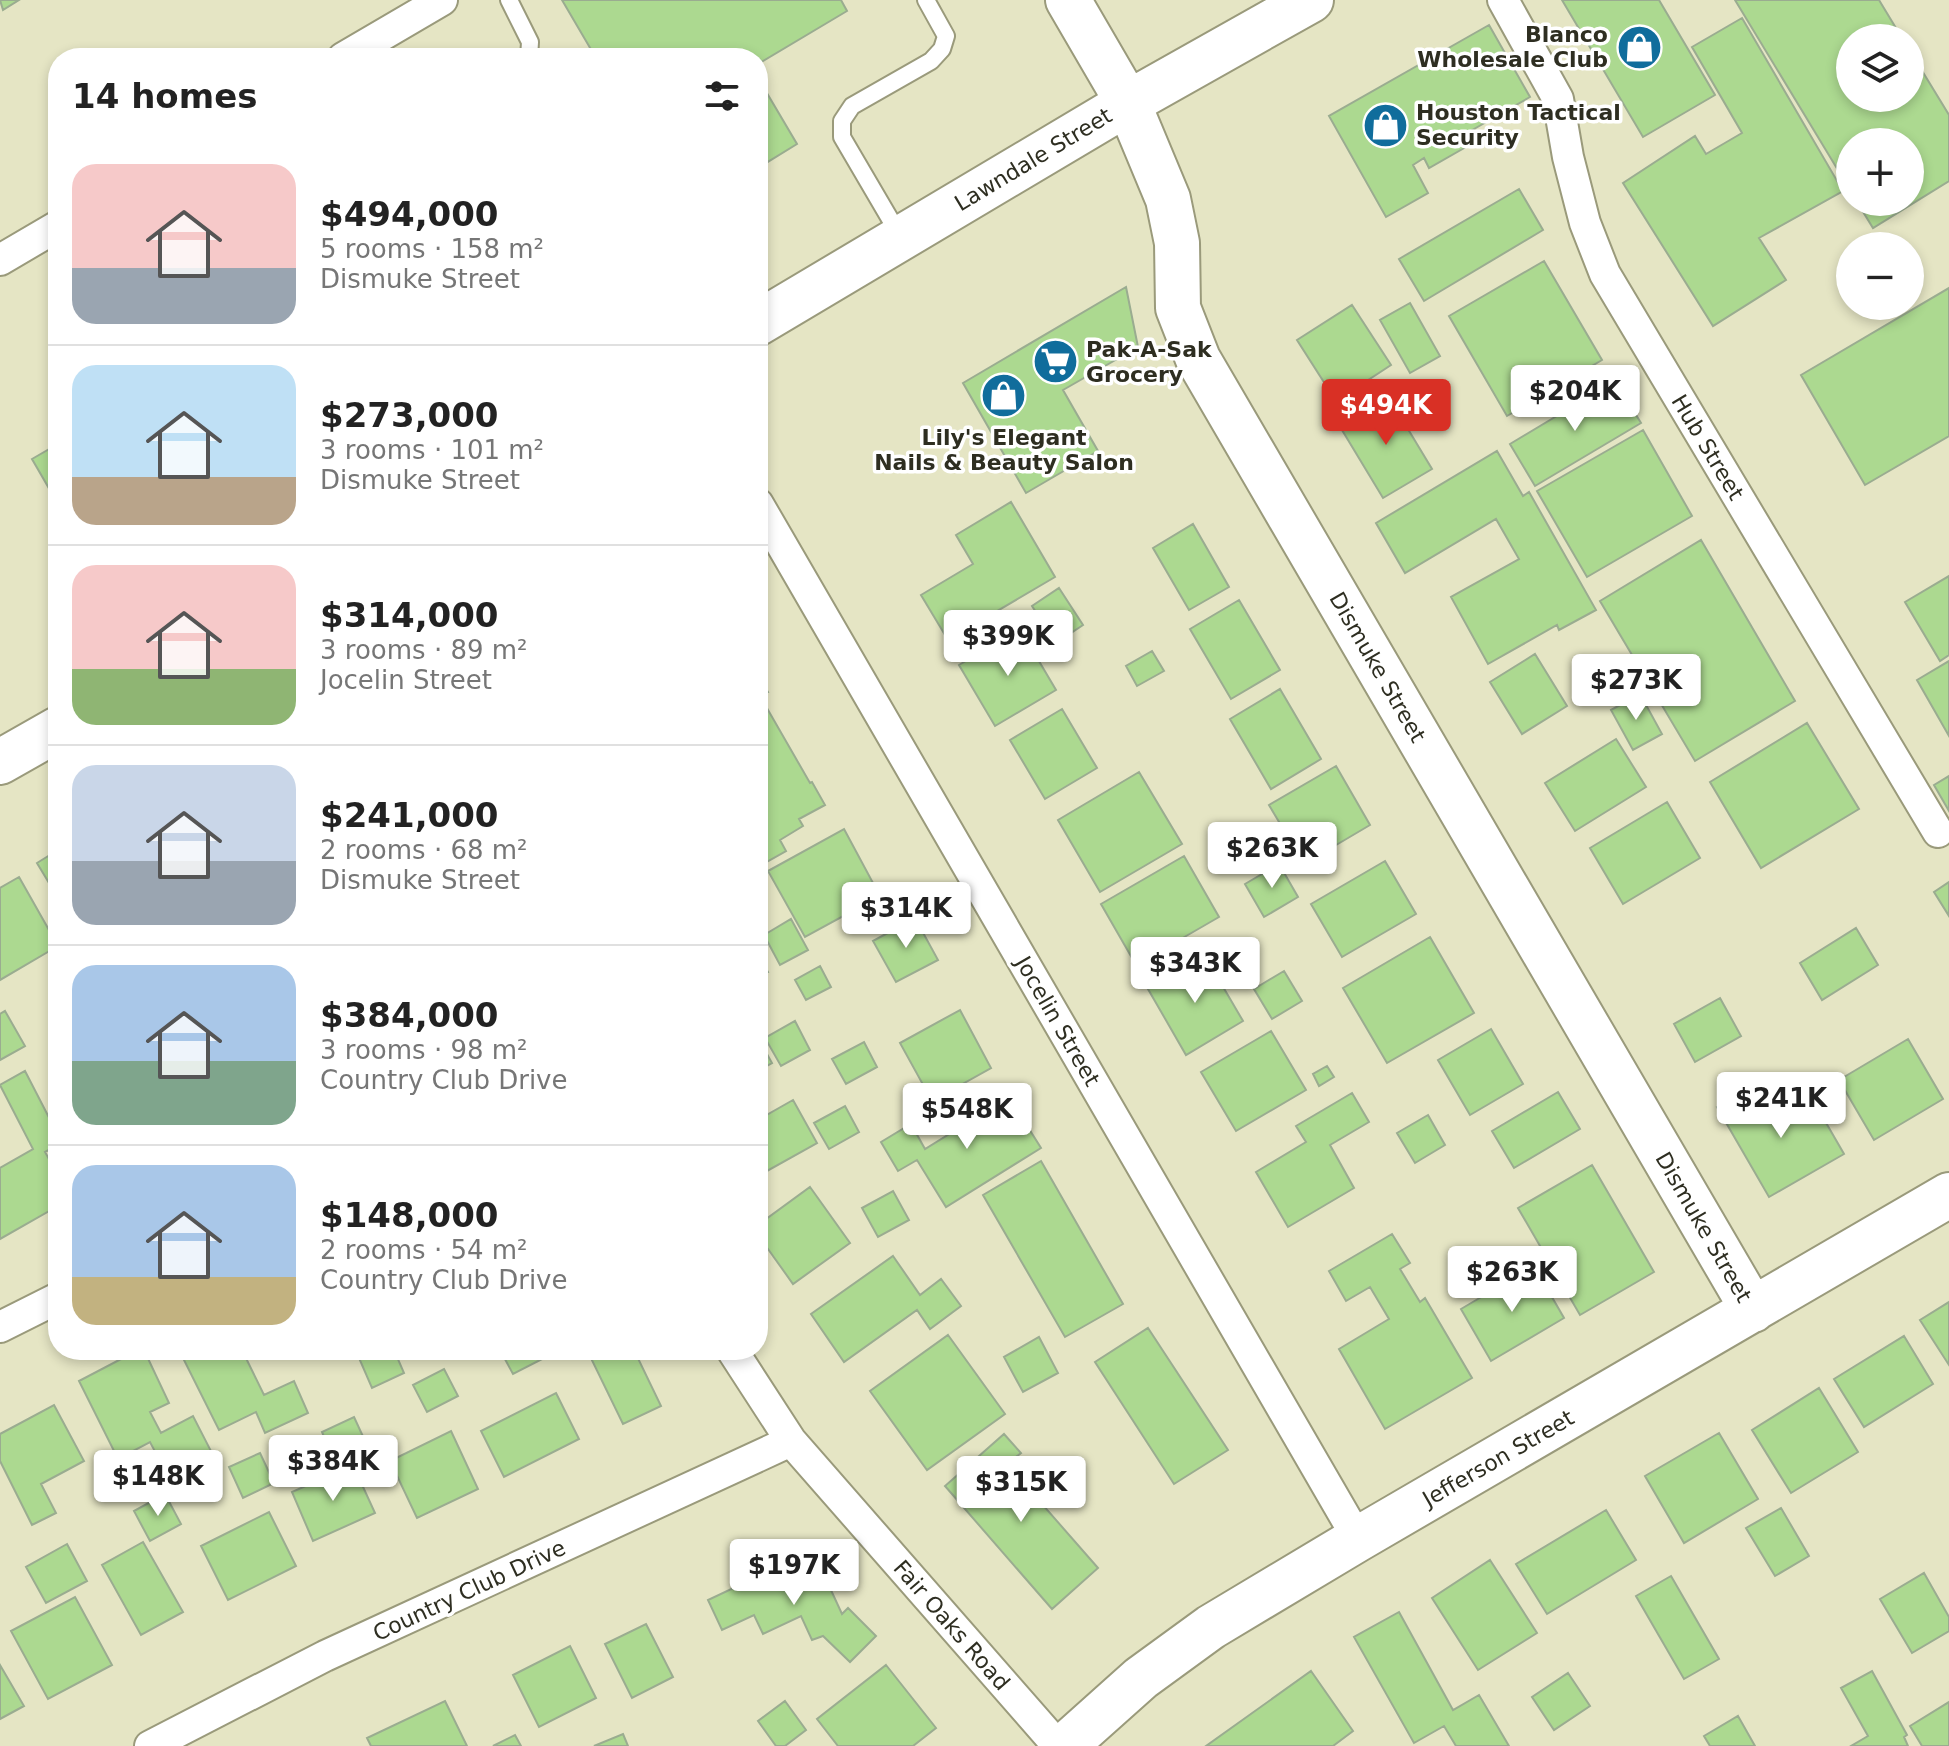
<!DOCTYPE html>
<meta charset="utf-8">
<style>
body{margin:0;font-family:"DejaVu Sans",sans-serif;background:#f2f2f2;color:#222;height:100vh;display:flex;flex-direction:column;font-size:30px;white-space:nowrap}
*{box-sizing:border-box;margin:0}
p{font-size:26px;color:#767676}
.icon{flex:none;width:44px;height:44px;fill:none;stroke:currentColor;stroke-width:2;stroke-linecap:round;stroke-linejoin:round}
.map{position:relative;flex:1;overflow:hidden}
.panel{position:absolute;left:48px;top:48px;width:720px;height:1312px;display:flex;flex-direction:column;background:#fff;border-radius:32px;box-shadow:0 4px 12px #0003}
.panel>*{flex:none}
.tools{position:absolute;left:1836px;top:24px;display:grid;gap:16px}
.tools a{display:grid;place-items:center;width:88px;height:88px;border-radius:50%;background:#fff;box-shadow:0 4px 12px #0003;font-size:40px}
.price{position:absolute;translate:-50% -68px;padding:0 18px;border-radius:8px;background:#fff;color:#222;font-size:26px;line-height:52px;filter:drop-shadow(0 2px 4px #0008)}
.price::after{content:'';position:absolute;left:50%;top:48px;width:24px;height:18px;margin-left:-12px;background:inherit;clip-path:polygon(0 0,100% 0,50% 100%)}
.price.on{background:#d93025;color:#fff}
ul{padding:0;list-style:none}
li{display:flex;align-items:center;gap:24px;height:200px;padding:0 24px}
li+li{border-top:2px solid #e0e0e0}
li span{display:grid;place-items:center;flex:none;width:224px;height:160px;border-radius:24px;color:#555}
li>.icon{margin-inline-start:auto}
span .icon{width:96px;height:96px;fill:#fffc;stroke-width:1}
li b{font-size:34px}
h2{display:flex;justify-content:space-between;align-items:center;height:96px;padding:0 24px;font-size:34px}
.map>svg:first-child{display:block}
.building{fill:#acd990;stroke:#9aac90;stroke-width:2}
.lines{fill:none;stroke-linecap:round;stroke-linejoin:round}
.lane-casing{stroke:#9a9a7b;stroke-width:20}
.street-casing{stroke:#9a9a7b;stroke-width:34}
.secondary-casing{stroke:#9a9a7b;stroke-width:48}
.lane{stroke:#fff;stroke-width:16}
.street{stroke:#fff;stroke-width:30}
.secondary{stroke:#fff;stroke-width:44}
.labels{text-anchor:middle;stroke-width:7;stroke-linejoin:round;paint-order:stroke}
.poi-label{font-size:22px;font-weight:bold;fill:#2e2e21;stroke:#fff;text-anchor:start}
.street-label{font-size:22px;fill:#2e2e21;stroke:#fff}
</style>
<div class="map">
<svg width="1949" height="1746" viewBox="0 0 1949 1746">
<rect width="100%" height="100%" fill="#e5e5c4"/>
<path class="building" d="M0,0H19L3,10Z
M562,0H841L847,11L758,64V58H596Z
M1562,0H1659L1715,95L1643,137Z
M1735,0H1879L1902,38H1850V98H1910V51L1949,115V181L1873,228L1857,202H1910V142H1850V190Z
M1742,18L1843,191L1759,238L1786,280L1713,326L1623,183L1695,136L1706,154L1742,133L1692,47Z
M1489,25L1530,97L1467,133L1473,143L1429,168L1424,158L1413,165L1428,193L1386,217L1329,116Z
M758,78L797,144L758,168Z
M1519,189L1543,230L1424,301L1399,259Z
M1544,261L1602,360L1507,416L1449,316Z
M1126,287L1138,347L1063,390L1098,451L1026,493L963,383Z
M1949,288V436L1865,485L1801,375Z
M1410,303L1440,356L1410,373L1380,320Z
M1352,305L1391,365L1336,401L1297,340Z
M1615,381L1641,423L1535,486L1510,444Z
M1388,396L1432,469L1383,498L1339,425Z
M1643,430L1692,516L1587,577L1537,491Z
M58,444V504L32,459Z
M1497,451L1523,496L1529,492L1596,610L1559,630L1557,625L1488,664L1451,597L1519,559L1496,519L1405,573L1376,523Z
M1011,502L1055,577L948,640L921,595L973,564L956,535Z
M1193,524L1229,587L1189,610L1153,548Z
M1701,540L1795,701L1695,761L1600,601Z
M1949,576V655L1940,661L1905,602Z
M1059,588L1083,625L1056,643L1032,606Z
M1239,600L1280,670L1231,699L1190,629Z
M1020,629L1056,690L995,726L959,665Z
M1152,651L1164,671L1137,686L1126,666Z
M1535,654L1567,706L1522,734L1490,682Z
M1949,661V736L1917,680Z
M763,684L768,692L760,696L810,783L812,782L825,805L799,819L803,826L780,840L786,851L758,867V687Z
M1280,689L1321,759L1271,789L1230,719Z
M1640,694L1662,734L1633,750L1611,710Z
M1062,709L1097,768L1045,799L1010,740Z
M1807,723L1859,809L1761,868L1710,782Z
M1616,739L1646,787L1575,831L1545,783Z
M1336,766L1370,825L1304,864L1269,805Z
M1139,772L1182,844L1100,892L1058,820Z
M1949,776V811L1934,785Z
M1667,802L1700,858L1623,904L1590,848Z
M844,829L880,896L805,937L768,871Z
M58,850V898L37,863Z
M1184,856L1219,917L1136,965L1101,904Z
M1385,861L1416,914L1342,957L1311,904Z
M1279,864L1298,897L1264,917L1245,884Z
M19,877L58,946L0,980V888Z
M1949,882V916L1934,892Z
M915,918L938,960L896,982L873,941Z
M791,919L808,950L780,965L764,935Z
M1856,928L1878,965L1822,1000L1800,963Z
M1430,937L1474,1013L1387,1063L1343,988Z
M758,955L768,972L758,977Z
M1205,956L1243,1021L1186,1055L1148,989Z
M820,966L831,987L806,1000L795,980Z
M1284,971L1302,1001L1272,1019L1254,989Z
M1720,998L1741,1036L1695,1062L1674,1024Z
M960,1010L991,1068L932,1101L900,1043Z
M5,1011L25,1046L0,1060V1014Z
M795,1021L810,1050L781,1066L765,1038Z
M1491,1029L1523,1084L1470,1115L1438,1060Z
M1271,1031L1306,1090L1236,1131L1201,1072Z
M758,1038L772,1063L758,1071Z
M1908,1039L1943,1099L1874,1140L1839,1080Z
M864,1042L877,1067L846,1084L832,1059Z
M1327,1066L1334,1077L1319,1086L1313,1074Z
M25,1071L58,1135V1145L45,1152L58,1175V1206L0,1239V1168L33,1149L0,1085Z
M1747,1090L1765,1121L1810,1095L1844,1154L1769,1197L1717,1107Z
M1558,1092L1580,1129L1514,1168L1492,1131Z
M1352,1093L1369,1122L1330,1145L1354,1188L1288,1227L1256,1172L1306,1142L1296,1126Z
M1009,1097L1041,1148L946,1207L917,1160L898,1171L881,1142L911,1124L925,1149Z
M793,1100L817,1143L758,1176V1120Z
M845,1106L859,1132L829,1149L814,1123Z
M1428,1115L1445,1145L1415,1163L1397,1133Z
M1041,1161L1123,1304L1065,1337L983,1195Z
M1592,1165L1654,1272L1580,1315L1518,1208Z
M810,1187L850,1243L793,1284L758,1235V1225Z
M893,1191L909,1220L878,1237L862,1208Z
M1392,1234L1410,1263L1400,1269L1420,1302L1425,1298L1472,1378L1385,1429L1339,1349L1389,1319L1370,1287L1346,1301L1329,1271Z
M893,1256L920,1295L941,1279L961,1306L930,1329L917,1310L844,1362L811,1314Z
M1534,1266L1564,1318L1491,1361L1461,1309Z
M1949,1302V1365L1920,1320Z
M1148,1328L1228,1450L1174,1484L1095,1362Z
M948,1335L1005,1414L927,1470L870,1391Z
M1904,1336L1933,1384L1864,1427L1834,1379Z
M1039,1337L1058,1373L1023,1392L1004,1357Z
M144,1350L169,1403L150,1412L161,1433L193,1416L214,1457L170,1480L150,1442L118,1459L79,1381L123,1358Z
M179,1350H242L264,1395L294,1381L308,1413L265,1433L256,1412L219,1430Z
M376,1350H394L404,1373L372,1388L359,1358Z
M500,1350H545L548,1356L513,1374Z
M587,1350H634L661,1406L623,1424Z
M444,1369L458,1396L427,1412L413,1385Z
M1819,1388L1858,1452L1791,1493L1752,1430Z
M556,1393L579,1439L504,1477L481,1431Z
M54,1405L84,1461L41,1484L56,1513L32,1525L0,1461V1434Z
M354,1417L366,1443L333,1458L322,1432Z
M451,1431L478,1489L417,1518L390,1461Z
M1719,1433L1758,1499L1684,1543L1645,1476Z
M1004,1434L1021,1453L1007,1464L1098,1568L1052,1609L945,1486Z
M260,1453L274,1483L243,1498L229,1467Z
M353,1465L375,1513L313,1541L292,1492Z
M165,1494L181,1524L150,1541L134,1511Z
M1781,1508L1809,1556L1775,1576L1746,1528Z
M1606,1510L1636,1560L1547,1614L1516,1564Z
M269,1512L296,1566L228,1600L201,1546Z
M143,1542L183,1612L141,1635L102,1565Z
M67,1544L87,1581L46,1603L26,1567Z
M806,1554L818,1577L824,1575L842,1614L848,1608L876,1636L850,1662L823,1636L812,1640L801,1616L763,1634L754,1615L722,1630L708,1600Z
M1490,1560L1537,1633L1478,1670L1432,1598Z
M1924,1573L1949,1617V1631L1912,1653L1880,1599Z
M1671,1576L1719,1659L1684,1679L1636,1596Z
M75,1597L112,1665L48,1699L11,1631Z
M1399,1612L1453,1710L1479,1695L1509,1746H1456L1444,1726L1414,1743L1354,1637Z
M646,1624L673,1677L632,1698L605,1644Z
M570,1646L596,1698L539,1727L513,1675Z
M0,1665L24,1706L0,1719Z
M886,1665L936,1728L913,1746H838L817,1719Z
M1311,1671L1353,1731L1333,1746H1206Z
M1872,1671L1907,1735L1904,1737L1908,1746H1851L1868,1736L1841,1688Z
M1568,1673L1590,1706L1554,1730L1532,1697Z
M445,1701L467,1746H371L367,1738Z
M785,1701L806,1730L785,1746H776L758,1721Z
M1949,1702V1746H1922L1910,1726Z
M1738,1716L1755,1746H1710L1704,1736Z
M623,1734L628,1746H594Z
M515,1735L521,1746H493Z"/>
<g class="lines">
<defs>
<path id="lane" d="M509,0L530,42L529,58
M900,236L842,137V121L852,106L931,61L942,49L946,36L926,0"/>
<path id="street" d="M1503,0L1558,99L1568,157L1585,223L1605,274L1938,832
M343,58L442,0
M0,260L58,226
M758,504L1358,1539
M0,1327L58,1298
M732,1350L791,1441L1058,1746
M150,1746L325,1656L791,1441"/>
<path id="secondary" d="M1068,0L1128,103L1168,199L1177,243L1178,308L1198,359L1753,1310
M758,323L1128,103L1311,0
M0,762L58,729
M1065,1746L1141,1678L1211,1627L1358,1539L1949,1195"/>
</defs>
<use href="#lane" class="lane-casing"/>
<use href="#street" class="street-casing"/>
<use href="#secondary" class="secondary-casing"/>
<use href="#lane" class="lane"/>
<use href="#street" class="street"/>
<use href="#secondary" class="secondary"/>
</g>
<defs>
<symbol id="shop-disc" viewBox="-11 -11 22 22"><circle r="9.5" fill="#106d9c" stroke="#fff"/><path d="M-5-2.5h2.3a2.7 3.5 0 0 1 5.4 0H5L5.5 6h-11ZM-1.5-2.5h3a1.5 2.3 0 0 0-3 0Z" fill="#fff"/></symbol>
<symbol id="supermarket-disc" viewBox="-11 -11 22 22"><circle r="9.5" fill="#106d9c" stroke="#fff"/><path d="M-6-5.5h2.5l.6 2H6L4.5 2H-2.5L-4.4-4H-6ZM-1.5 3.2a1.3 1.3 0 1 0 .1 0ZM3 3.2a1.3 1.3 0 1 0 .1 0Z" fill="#fff"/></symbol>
</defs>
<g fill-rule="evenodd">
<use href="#shop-disc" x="1614" y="22" width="51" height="51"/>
<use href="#shop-disc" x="1360" y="100" width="51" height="51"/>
<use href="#supermarket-disc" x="1030" y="336" width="51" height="51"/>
<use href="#shop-disc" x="978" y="370" width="51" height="51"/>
</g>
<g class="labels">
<g class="poi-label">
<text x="1608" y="42" text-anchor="end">Blanco<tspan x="1608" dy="25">Wholesale Club</tspan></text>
<text x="1416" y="120">Houston Tactical<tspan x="1416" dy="25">Security</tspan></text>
<text x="1086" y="357">Pak-A-Sak<tspan x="1086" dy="25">Grocery</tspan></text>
<text x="1004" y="445" text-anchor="middle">Lily's Elegant<tspan x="1004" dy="25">Nails &amp; Beauty Salon</tspan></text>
</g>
<g class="street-label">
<text transform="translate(1033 159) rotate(-31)" y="8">Lawndale Street</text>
<text transform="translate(1708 447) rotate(59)" y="8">Hub Street</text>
<text transform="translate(1378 667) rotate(60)" y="8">Dismuke Street</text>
<text transform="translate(1058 1021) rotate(60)" y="8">Jocelin Street</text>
<text transform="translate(1704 1227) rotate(60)" y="8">Dismuke Street</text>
<text transform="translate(1498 1458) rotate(-30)" y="8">Jefferson Street</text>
<text transform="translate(469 1590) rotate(-25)" y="8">Country Club Drive</text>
<text transform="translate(952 1625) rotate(49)" y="8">Fair Oaks Road</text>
</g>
</g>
</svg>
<div class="tools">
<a><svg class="icon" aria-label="layers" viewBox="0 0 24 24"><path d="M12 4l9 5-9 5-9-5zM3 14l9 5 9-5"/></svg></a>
<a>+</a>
<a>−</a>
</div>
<b class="price" style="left:1575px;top:433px">$204K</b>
<b class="price on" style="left:1386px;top:447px">$494K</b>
<b class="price" style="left:1008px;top:678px">$399K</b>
<b class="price" style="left:1636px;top:722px">$273K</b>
<b class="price" style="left:1272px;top:890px">$263K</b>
<b class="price" style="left:906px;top:950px">$314K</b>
<b class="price" style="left:1195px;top:1005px">$343K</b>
<b class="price" style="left:1781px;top:1140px">$241K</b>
<b class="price" style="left:967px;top:1151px">$548K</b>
<b class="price" style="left:1512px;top:1314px">$263K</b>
<b class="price" style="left:333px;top:1503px">$384K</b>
<b class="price" style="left:158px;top:1518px">$148K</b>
<b class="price" style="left:1021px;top:1524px">$315K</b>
<b class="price" style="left:794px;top:1607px">$197K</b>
<section class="panel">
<h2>14 homes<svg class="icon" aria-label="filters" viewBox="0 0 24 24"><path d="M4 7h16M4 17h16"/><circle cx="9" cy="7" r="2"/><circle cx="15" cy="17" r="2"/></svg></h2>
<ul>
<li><span style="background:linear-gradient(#f6c9c9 65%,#9aa5b1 0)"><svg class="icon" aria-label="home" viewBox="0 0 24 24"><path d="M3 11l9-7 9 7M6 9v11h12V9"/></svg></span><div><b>$494,000</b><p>5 rooms · 158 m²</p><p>Dismuke Street</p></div></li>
<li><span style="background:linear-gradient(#bfe0f5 70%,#b9a48a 0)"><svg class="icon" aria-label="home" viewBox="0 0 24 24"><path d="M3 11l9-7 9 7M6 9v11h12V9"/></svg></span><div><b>$273,000</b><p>3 rooms · 101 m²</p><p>Dismuke Street</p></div></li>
<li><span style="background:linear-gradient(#f6c9c9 65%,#8fb573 0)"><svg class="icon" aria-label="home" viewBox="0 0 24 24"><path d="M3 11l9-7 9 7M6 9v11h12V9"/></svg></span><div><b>$314,000</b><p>3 rooms · 89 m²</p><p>Jocelin Street</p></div></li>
<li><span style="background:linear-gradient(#c9d6e8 60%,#9aa5b1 0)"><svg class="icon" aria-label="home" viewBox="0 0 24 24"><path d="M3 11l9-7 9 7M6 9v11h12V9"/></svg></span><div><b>$241,000</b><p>2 rooms · 68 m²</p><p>Dismuke Street</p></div></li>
<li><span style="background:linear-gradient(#a9c7e8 60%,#7fa58c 0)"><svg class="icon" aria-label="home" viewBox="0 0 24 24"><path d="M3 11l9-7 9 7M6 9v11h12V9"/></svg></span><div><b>$384,000</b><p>3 rooms · 98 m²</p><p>Country Club Drive</p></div></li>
<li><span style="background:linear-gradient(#a9c7e8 70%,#c2b280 0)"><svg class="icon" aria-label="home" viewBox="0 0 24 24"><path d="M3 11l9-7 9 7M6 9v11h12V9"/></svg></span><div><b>$148,000</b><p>2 rooms · 54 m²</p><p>Country Club Drive</p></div></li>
</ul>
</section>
</div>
